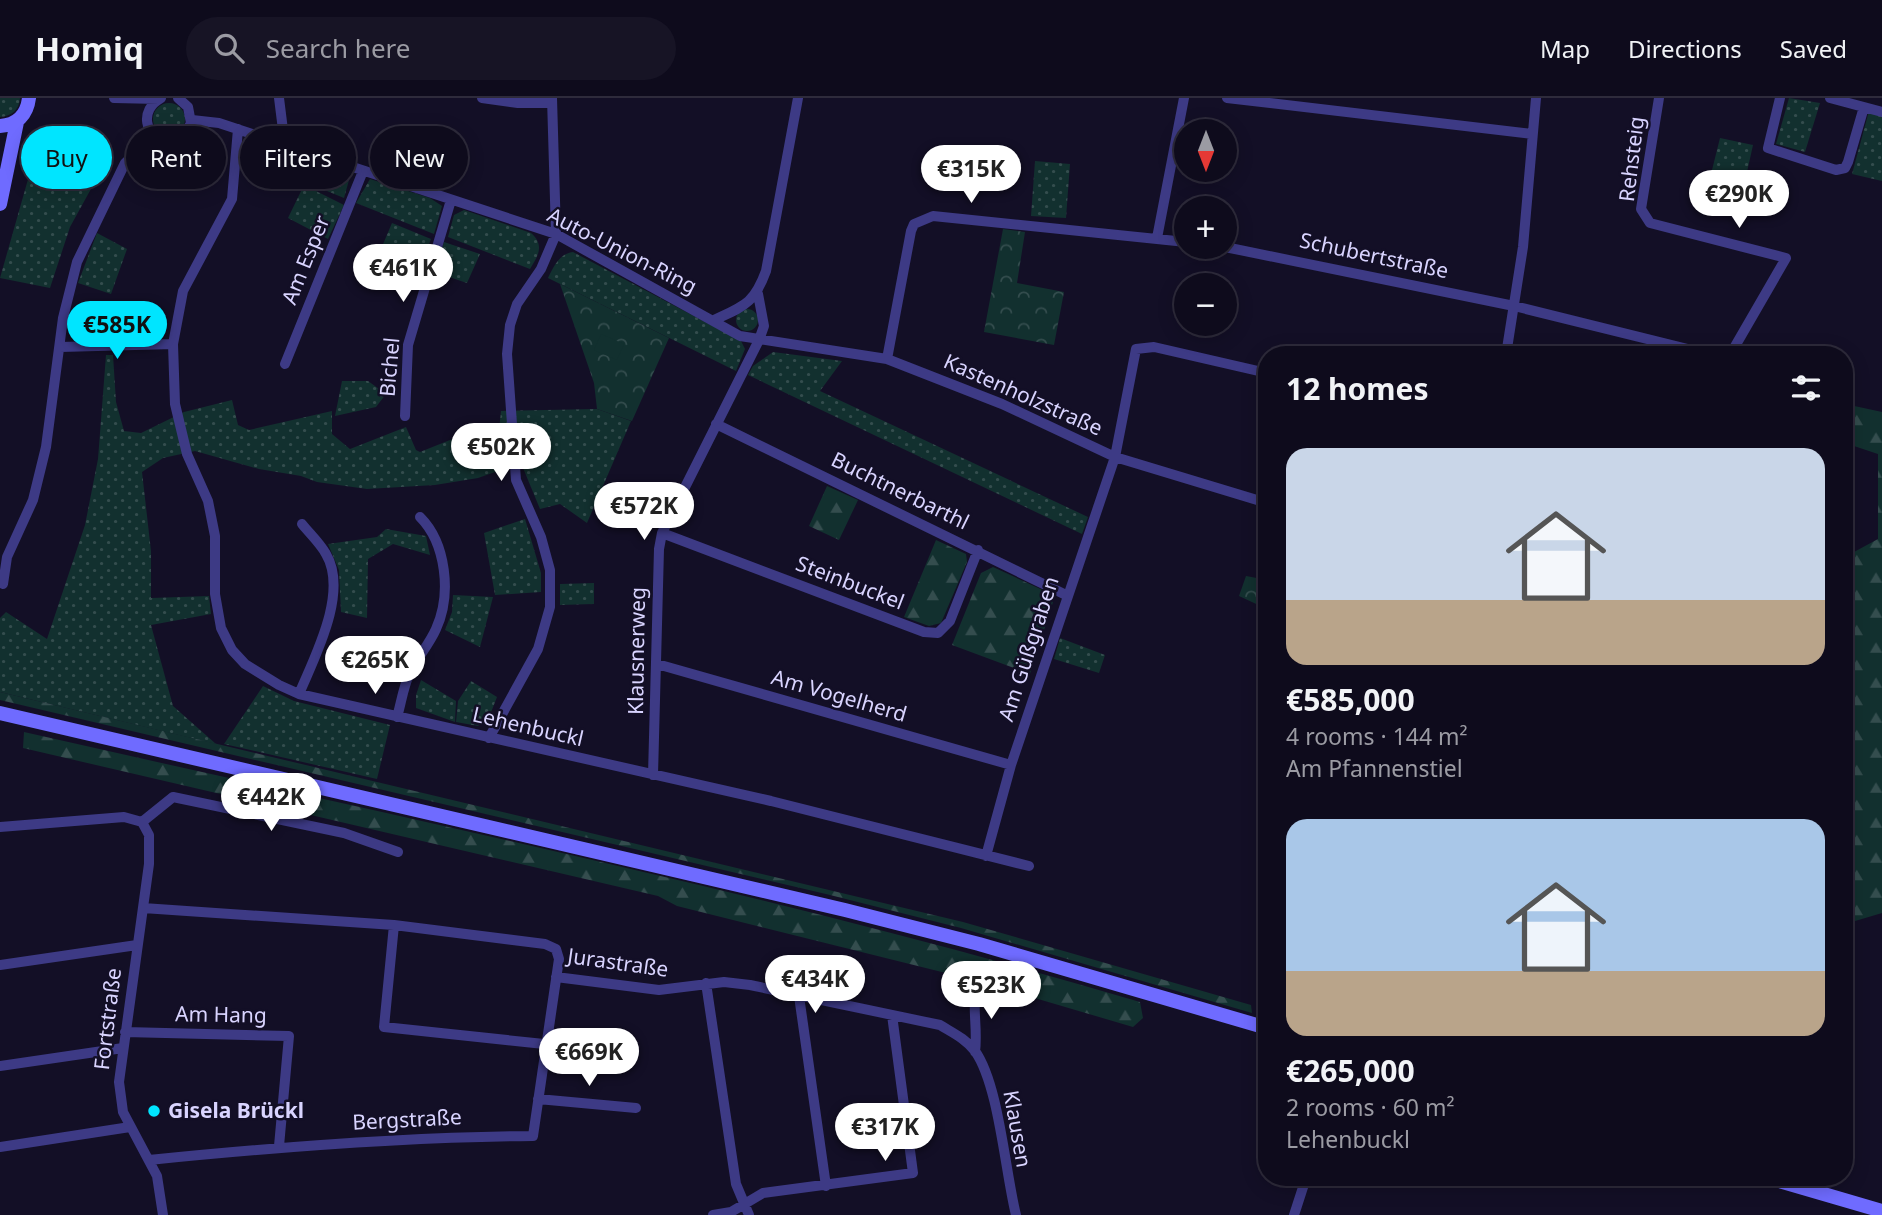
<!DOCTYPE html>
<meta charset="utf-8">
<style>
body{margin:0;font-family:"Noto Sans",sans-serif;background:#171425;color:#f1f3f6;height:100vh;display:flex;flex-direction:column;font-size:26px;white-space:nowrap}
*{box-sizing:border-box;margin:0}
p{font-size:23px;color:#9b9ba3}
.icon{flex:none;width:38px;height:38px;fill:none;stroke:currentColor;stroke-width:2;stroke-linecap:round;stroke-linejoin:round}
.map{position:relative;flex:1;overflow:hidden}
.drawer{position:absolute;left:1258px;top:248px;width:595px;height:840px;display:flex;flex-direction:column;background:#0e0b1c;border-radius:28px;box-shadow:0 4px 18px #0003,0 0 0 2px #2e2b3b}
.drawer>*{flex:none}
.guide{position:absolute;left:21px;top:28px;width:665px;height:63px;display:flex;gap:14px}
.needle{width:46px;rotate:180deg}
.buttons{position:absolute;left:1174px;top:21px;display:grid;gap:14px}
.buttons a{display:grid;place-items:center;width:63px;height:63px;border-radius:50%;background:#0e0b1c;box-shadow:0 4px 18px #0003,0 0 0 2px #2e2b3b;font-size:35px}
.price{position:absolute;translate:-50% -60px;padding:0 16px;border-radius:24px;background:#fff;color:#222;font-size:23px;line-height:46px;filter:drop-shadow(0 2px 4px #0008)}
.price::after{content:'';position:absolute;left:50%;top:42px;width:21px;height:16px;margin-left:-10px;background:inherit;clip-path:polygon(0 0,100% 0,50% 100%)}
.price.selected{background:#00e5ff;color:#111}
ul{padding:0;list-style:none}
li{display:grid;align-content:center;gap:14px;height:371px;padding:0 28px}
li span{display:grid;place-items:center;height:217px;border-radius:21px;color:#555}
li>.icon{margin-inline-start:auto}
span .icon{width:126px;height:126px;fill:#fffc;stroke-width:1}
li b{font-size:30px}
h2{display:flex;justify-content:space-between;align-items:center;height:84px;padding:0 28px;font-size:30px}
.chip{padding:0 24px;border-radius:32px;background:#0e0b1c;box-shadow:0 4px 18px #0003,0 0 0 2px #2e2b3b;font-size:24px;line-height:63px}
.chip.selected{background:#00e5ff;color:#111}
header{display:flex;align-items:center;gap:42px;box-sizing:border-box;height:98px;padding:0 35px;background:#0e0b1c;border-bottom:2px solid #2e2b3b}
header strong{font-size:33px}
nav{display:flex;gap:38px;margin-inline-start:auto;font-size:24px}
.search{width:490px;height:63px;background:#171425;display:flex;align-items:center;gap:18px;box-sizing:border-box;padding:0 24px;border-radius:38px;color:#9b9ba3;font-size:26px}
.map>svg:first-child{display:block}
.grass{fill:url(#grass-dots)}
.forest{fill:url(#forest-firs)}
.park{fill:url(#park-crowns)}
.garden{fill:#12302f}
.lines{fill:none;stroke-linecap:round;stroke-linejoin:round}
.street{stroke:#3d3a85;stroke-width:10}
.secondary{stroke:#6f6bff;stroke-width:14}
.poi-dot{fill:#00e5ff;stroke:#130f26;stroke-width:2.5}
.labels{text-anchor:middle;stroke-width:5;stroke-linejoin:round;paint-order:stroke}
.street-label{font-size:21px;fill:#d9d4ff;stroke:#130f26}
.poi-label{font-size:21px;font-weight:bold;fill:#d9d4ff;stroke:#130f26;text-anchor:start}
</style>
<header>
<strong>Homiq</strong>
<div class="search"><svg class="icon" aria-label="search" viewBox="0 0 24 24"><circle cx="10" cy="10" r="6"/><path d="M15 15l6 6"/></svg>Search here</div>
<nav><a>Map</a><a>Directions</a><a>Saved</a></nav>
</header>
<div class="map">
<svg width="1882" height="1117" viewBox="0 0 1882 1117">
<defs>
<pattern id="grass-dots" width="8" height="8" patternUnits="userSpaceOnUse" patternTransform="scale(1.75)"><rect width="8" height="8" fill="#12302f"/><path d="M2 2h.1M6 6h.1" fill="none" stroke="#344d4e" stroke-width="1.8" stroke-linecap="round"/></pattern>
<pattern id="forest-firs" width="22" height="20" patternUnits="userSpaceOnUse" patternTransform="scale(1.75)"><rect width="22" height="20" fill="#12302f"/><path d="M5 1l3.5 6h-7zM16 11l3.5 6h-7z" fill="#344d4e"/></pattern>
<pattern id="park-crowns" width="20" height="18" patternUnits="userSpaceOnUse" patternTransform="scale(1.75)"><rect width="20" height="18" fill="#12302f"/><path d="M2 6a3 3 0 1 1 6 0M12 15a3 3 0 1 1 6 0" fill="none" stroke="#344d4e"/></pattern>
</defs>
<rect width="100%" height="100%" fill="#130f26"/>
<path class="grass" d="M0,0H20C19,12 12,18 0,19Z
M1789,0L1820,5L1805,54L1776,46Z
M153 21a16 16 0 1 1 32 0a16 16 0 1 1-32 0Z
M1869,13L1882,17V83L1852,76Z
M42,32L108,60L70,129L50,190L0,180Z
M1720,40L1753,47L1745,83L1711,76Z
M252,44L345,75L349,82L344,100L242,58L244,47Z
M1035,63L1070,66L1066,120L1031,118Z
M370,81L430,100L442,108L434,136L356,105Z
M304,87L344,107L328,141L288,120Z
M464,112L531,135C545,147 538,158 530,171L448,139L454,117Z
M392,125L431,141L418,175L378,158Z
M97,135L127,151L111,196L78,185Z
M444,144L480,156L467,185L434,174Z
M573,154L741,243L745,251L736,273L548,180C554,168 559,156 573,154Z
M736 222a11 11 0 1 1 22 0a11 11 0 1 1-22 0Z
M773,254L842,263L820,293L1088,419L1082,436L748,277L753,268Z
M106,257H113L116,304L124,333L141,335L184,314L232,302L238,327L249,332L332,313V336L350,351L406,329L416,352L420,354L460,338L499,332L501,313L597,311L631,323L587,425L560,406L540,411L521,365L478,380L435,387L367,391L317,384L301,378L259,371L195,353L163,360L142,374L151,453V500L209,498L211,516L151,527L173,608L216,646L0,594V520L6,514L47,541L85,427L98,361Z
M342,283H368L386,296L376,309L335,318Z
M525,421L541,475V494L495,497L484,435Z
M386,431L426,438L430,457L393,446L368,461L367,520L341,514L339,472L328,446L377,439Z
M594,485V506L560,507V486Z
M453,497L493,499L480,549L445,532L452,514Z
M1060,540L1105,557L1099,575L1054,561Z
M421,582L456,603L455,624L416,610V597Z
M471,583L497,599L488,622L478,628L456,624L458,603Z
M263,588L294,603L390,627L377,681L224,646Z"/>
<path class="forest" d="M1845,306L1882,314V815L1845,826V453L1854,454L1878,441V356L1845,345Z
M827,388L858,402L839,442L809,428Z
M936,442L966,456L967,464L941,525L929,528L904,519Z
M993,469L1049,495L1053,504L1030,576L952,547L981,475Z
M0,594L963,824L1251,907L1252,915L961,830L826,796L0,602Z
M24,634C397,719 773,795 1140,904L1143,920L1133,929L974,882L677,808L658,798L23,650Z"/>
<path class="park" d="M1003,131L1025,134L1017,185L1064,194L1054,247L984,234Z
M560,186L669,240L632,323L597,311L594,285Z
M1246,478L1267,482V511L1239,498Z"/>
<path class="garden" d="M601,236L624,246L617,262L594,252Z"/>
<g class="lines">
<path class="street" d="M114,0L159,1
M161,0C139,12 144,39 168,44L183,39L191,25L188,9L178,0
M279,0L285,48
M482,0L518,5H552
M1227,0L1532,36
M1659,0L1641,111L1650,125L1786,160L1730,257
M1780,0L1768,50L1836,72L1845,70L1848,64L1864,9
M1830,0L1882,14
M192,22L219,25L556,136L740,238L887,261L1002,306L1115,359L1267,405
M238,31L232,101L183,193L173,246L175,306L187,356L208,403L215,438V496L221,530L232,552L245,566L279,587L299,596L771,703L1029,768
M1157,140L1184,0
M1225,149L1514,208L1712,257
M714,222C744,208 754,206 766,173L798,0
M60,249L173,246
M1506,257L1523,149L1536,0
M887,261L911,133L914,126L933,118L1186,144
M285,266L363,73
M405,318L408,247L451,102
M716,326L1066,497
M662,435L924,534L938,535L950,523L978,452
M3,486L7,459L33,402L46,349L63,220L77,164L125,65L153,38
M657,566L1011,667
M299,596C314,560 349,495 326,456C320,445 310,436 302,426
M397,619C401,606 403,590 409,577C416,561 429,547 436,531C452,496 446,445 420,419
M489,640L538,551L550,509V472L541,439L516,382L507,256L510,227L517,206L541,171L556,136L552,0
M653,677L659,451L662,435L759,242L764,228L758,196
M142,724L149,737V766L119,984L123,1014L157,1078L163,1117
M142,724L173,699L344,735L398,754
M0,729L124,719L142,724
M986,758L1011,667L1115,359L1136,251L1154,249L1267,275
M143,810L394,827L545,846L556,851L559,861L533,1038C404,1039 277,1049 149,1062
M394,827L384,929L544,946
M0,867L137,847
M556,879L659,892L724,884L750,887L940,927C953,935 966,941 975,953C999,987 1005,1073 1016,1117
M706,885L736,1086L749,1117
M799,898L826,1088
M125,934L289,938L279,1048
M975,954C978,932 972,910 976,889
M0,968L123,950
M538,1001L636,1010
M0,1049L130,1029
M713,1117L731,1114L763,1095L913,1075L892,917
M1294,1117L1306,1080"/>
<path class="secondary" d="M0,28C17,27 27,17 29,0
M0,106L17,24
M0,615L845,812L979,846L1267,930
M1769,1080L1882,1113"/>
</g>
<circle class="poi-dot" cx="154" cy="1013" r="7"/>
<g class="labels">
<g class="street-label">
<text transform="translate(1632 61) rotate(-83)" y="7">Rehsteig</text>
<text transform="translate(622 153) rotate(27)" y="7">Auto-Union-Ring</text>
<text transform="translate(1374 158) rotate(12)" y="7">Schubertstraße</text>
<text transform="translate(306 162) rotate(-68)" y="7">Am Esper</text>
<text transform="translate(390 269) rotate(-85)" y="7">Bichel</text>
<text transform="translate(1023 297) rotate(24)" y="7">Kastenholzstraße</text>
<text transform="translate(900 393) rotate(26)" y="7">Buchtnerbarthl</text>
<text transform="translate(850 485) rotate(21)" y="7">Steinbuckel</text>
<text transform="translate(1029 551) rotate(-72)" y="7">Am Güßgraben</text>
<text transform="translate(637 553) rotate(-89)" y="7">Klausnerweg</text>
<text transform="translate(839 598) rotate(16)" y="7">Am Vogelherd</text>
<text transform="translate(528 629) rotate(13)" y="7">Lehenbuckl</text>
<text transform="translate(618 865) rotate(8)" y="7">Jurastraße</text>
<text transform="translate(221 917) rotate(1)" y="7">Am Hang</text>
<text transform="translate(108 921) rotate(-83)" y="7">Fortstraße</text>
<text transform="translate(407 1022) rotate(-3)" y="7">Bergstraße</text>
<text transform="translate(1017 1031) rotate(80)" y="7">Klausen</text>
</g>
<g class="poi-label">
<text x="168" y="1020">Gisela Brückl</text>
</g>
</g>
</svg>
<div class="buttons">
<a><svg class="needle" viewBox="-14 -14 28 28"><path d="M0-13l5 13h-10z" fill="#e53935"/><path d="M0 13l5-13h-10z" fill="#9b9ba3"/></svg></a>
<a>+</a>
<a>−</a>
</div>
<b class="price" style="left:971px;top:107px">€315K</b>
<b class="price" style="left:1739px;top:132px">€290K</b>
<b class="price" style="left:403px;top:206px">€461K</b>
<b class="price selected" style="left:117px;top:263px">€585K</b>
<b class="price" style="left:501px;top:385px">€502K</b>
<b class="price" style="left:644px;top:444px">€572K</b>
<b class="price" style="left:375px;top:598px">€265K</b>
<b class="price" style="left:271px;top:735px">€442K</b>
<b class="price" style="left:815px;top:917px">€434K</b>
<b class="price" style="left:991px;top:923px">€523K</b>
<b class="price" style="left:589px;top:990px">€669K</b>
<b class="price" style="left:885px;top:1065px">€317K</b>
<div class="guide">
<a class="chip selected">Buy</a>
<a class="chip">Rent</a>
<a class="chip">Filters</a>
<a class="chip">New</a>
</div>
<section class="drawer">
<h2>12 homes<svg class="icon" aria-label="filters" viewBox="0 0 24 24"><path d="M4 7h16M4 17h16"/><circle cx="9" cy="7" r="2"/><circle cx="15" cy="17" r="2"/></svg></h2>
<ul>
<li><span style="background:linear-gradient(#c9d6e8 70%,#b9a48a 0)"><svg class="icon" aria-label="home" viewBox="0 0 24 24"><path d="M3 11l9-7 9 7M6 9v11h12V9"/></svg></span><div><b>€585,000</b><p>4 rooms · 144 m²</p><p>Am Pfannenstiel</p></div></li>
<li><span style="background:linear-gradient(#a9c7e8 70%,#b9a48a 0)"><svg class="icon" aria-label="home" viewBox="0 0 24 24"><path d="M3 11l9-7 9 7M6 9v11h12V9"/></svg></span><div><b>€265,000</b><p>2 rooms · 60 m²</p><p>Lehenbuckl</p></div></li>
</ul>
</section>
</div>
